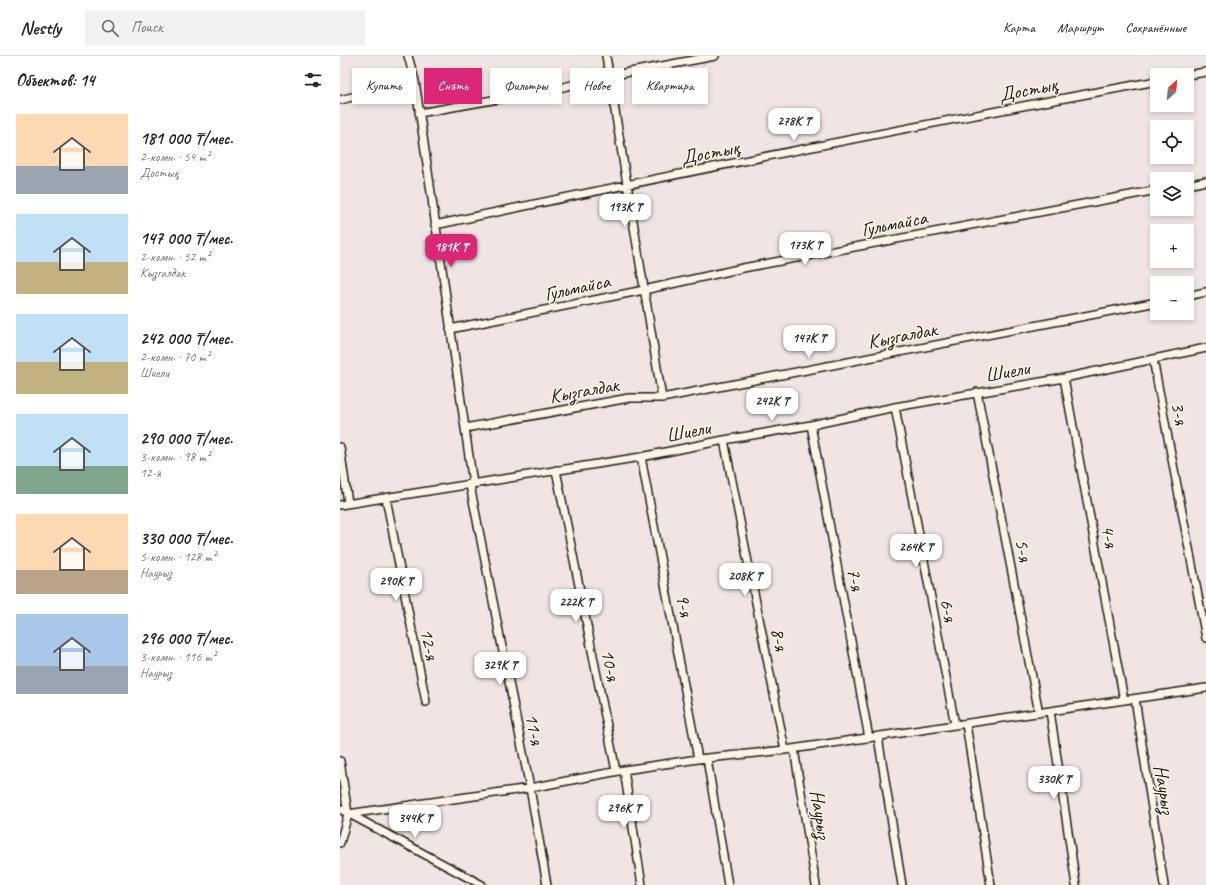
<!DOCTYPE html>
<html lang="ru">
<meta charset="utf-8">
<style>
body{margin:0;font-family:Caveat,sans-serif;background:#f2f2f2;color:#222;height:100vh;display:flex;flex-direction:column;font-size:15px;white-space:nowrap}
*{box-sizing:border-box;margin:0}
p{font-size:13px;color:#767676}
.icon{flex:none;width:22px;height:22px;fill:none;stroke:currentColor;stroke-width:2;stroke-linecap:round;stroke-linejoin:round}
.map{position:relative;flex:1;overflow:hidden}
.sheet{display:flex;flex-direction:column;background:#fff;width:340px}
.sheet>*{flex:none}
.guide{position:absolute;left:12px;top:12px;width:380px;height:36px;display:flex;gap:8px}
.needle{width:26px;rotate:26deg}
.buttons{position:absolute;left:810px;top:12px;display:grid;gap:8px}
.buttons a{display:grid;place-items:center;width:44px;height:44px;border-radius:0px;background:#fff;box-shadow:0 2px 6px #0003;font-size:20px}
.price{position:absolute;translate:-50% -34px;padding:0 9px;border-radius:8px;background:#fff;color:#222;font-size:13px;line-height:26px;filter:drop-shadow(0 1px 2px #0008)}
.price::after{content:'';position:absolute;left:50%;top:24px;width:12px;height:9px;margin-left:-6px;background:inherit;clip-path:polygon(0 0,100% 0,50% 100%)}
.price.selected{background:#db2777;color:#fff}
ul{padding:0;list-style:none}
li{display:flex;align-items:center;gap:12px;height:100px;padding:0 16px}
li span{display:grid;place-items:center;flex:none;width:112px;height:80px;border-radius:0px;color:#555}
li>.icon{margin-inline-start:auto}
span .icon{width:48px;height:48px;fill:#fffc;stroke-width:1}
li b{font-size:17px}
h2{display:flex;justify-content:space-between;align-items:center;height:48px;padding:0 16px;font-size:17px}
.tag{padding:0 14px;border-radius:0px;background:#fff;box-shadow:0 2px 6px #0003;font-size:14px;line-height:36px}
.tag.selected{background:#db2777;color:#fff}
header{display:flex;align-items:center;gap:24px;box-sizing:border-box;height:56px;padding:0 20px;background:#fff;border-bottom:1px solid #e0e0e0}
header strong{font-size:19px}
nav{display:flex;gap:22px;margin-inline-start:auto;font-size:14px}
.search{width:280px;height:36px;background:#f2f2f2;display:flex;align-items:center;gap:10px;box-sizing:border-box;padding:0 14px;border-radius:0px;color:#767676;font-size:15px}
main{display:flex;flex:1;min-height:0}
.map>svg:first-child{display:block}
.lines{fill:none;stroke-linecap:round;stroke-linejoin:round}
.minor-casing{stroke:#1c1c1c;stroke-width:10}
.minor{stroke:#fcf5e5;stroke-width:7}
.labels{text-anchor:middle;stroke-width:3;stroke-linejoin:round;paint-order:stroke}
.street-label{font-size:20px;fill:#1c1c1c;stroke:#fcf5e5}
</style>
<header>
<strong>Nestly</strong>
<div class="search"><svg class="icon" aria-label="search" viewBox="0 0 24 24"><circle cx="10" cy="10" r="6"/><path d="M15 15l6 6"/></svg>Поиск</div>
<nav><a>Карта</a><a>Маршрут</a><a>Сохранённые</a></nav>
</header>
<main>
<section class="sheet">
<h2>Объектов: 14<svg class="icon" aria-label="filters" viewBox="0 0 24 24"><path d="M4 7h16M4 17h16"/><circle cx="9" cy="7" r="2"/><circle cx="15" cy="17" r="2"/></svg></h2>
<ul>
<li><span style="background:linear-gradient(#ffd9b3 65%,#9aa5b1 0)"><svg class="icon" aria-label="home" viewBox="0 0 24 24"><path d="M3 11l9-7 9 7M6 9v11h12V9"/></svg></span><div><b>181 000 ₸/мес.</b><p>2-комн. · 54 m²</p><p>Достық</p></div></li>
<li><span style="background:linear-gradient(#bfe0f5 60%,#c2b280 0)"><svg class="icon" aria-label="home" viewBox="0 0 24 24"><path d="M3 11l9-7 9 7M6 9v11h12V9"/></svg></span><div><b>147 000 ₸/мес.</b><p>2-комн. · 52 m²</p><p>Кызгалдак</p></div></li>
<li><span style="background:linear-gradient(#bfe0f5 60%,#c2b280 0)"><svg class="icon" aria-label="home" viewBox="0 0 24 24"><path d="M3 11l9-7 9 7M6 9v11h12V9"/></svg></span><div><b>242 000 ₸/мес.</b><p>2-комн. · 70 m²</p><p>Шиели</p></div></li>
<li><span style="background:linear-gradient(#bfe0f5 65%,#7fa58c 0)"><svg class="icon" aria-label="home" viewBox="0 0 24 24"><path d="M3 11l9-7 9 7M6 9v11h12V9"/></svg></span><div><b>290 000 ₸/мес.</b><p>3-комн. · 98 m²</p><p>12-я</p></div></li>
<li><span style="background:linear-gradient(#ffd9b3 70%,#b9a48a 0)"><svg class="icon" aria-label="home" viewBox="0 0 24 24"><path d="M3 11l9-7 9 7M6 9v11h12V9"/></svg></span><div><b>330 000 ₸/мес.</b><p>5-комн. · 128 m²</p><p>Наурыз</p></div></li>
<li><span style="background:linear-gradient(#a9c7e8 65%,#9aa5b1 0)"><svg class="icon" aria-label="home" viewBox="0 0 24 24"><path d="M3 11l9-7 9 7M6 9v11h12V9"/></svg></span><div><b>296 000 ₸/мес.</b><p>3-комн. · 116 m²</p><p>Наурыз</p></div></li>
</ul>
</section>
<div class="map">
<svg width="866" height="829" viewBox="0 0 866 829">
<rect width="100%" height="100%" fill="#f0e5e2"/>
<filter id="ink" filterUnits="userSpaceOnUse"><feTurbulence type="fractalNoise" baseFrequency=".025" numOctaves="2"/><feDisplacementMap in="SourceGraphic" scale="8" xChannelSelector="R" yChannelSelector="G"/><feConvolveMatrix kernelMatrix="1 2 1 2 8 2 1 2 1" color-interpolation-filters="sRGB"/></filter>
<g filter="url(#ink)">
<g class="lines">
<defs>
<path id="minor" d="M68,0L75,25L133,428
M266,0L322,342
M847,19L866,16
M0,44L75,25
M79,57L215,33L269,20L375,0
M847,129L866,125
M95,169C335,118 576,69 817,25
M847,240L866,236
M110,273L304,234L403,212L817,134
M813,303L866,582
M724,322L784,644
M637,336L699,657
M555,351L615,669
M471,369L529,682
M125,372L289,342H322L817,246
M384,384L445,694
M0,391L8,447
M301,401L358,703
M216,414L276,715
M130,429L190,732L207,829
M46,442L86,646
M0,449L301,401L384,384L471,369L555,351L724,322L866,292
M795,643L824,829
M710,655L736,829
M626,668L651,829
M538,681L562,829
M454,693L476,829
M367,703L388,829
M0,705L8,758L0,787
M284,714L302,829
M0,753L142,829
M8,758L190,732L284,714L358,703L445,694L866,632"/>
</defs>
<use href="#minor" class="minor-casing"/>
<use href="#minor" class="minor"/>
</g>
</g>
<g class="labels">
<g class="street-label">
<text transform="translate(688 33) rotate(-11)" y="7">Достық</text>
<text transform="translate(370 96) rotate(-11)" y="7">Достық</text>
<text transform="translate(554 167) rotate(-11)" y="7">Гульмайса</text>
<text transform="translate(237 231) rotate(-12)" y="7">Гульмайса</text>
<text transform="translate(562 279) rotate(-11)" y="7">Кызгалдак</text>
<text transform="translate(667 315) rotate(-10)" y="7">Шиели</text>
<text transform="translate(244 334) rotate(-10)" y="7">Кызгалдак</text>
<text transform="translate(840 357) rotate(79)" y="7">3-я</text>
<text transform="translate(348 375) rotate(-11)" y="7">Шиели</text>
<text transform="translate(770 480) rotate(79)" y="7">4-я</text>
<text transform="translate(684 494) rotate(79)" y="7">5-я</text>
<text transform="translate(516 523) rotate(79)" y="7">7-я</text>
<text transform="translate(345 549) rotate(79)" y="7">9-я</text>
<text transform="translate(609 554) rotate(79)" y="7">6-я</text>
<text transform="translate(440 583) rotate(79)" y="7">8-я</text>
<text transform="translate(90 588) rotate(79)" y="7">12-я</text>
<text transform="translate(271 609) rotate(79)" y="7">10-я</text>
<text transform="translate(195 673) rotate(79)" y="7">11-я</text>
<text transform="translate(825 733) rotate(81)" y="7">Наурыз</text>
<text transform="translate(481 758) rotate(81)" y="7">Наурыз</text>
</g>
</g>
</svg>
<div class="buttons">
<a><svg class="needle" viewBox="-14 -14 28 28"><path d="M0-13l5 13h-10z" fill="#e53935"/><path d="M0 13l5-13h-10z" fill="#767676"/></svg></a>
<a><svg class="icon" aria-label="locate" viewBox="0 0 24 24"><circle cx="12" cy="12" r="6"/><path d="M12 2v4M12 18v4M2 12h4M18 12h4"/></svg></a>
<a><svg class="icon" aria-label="layers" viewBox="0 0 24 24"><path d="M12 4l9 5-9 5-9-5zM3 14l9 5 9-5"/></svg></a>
<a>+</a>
<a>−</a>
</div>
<b class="price" style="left:454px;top:86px">278K ₸</b>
<b class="price" style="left:285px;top:172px">193K ₸</b>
<b class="price" style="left:465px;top:210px">173K ₸</b>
<b class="price selected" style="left:111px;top:212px">181K ₸</b>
<b class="price" style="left:469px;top:303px">147K ₸</b>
<b class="price" style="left:432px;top:366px">242K ₸</b>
<b class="price" style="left:576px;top:512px">264K ₸</b>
<b class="price" style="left:405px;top:541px">208K ₸</b>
<b class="price" style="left:56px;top:546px">290K ₸</b>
<b class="price" style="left:236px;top:567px">222K ₸</b>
<b class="price" style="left:160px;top:630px">329K ₸</b>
<b class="price" style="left:714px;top:744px">330K ₸</b>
<b class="price" style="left:284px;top:773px">296K ₸</b>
<b class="price" style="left:75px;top:783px">344K ₸</b>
<div class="guide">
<a class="tag">Купить</a>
<a class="tag selected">Снять</a>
<a class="tag">Фильтры</a>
<a class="tag">Новое</a>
<a class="tag">Квартира</a>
</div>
</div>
</main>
